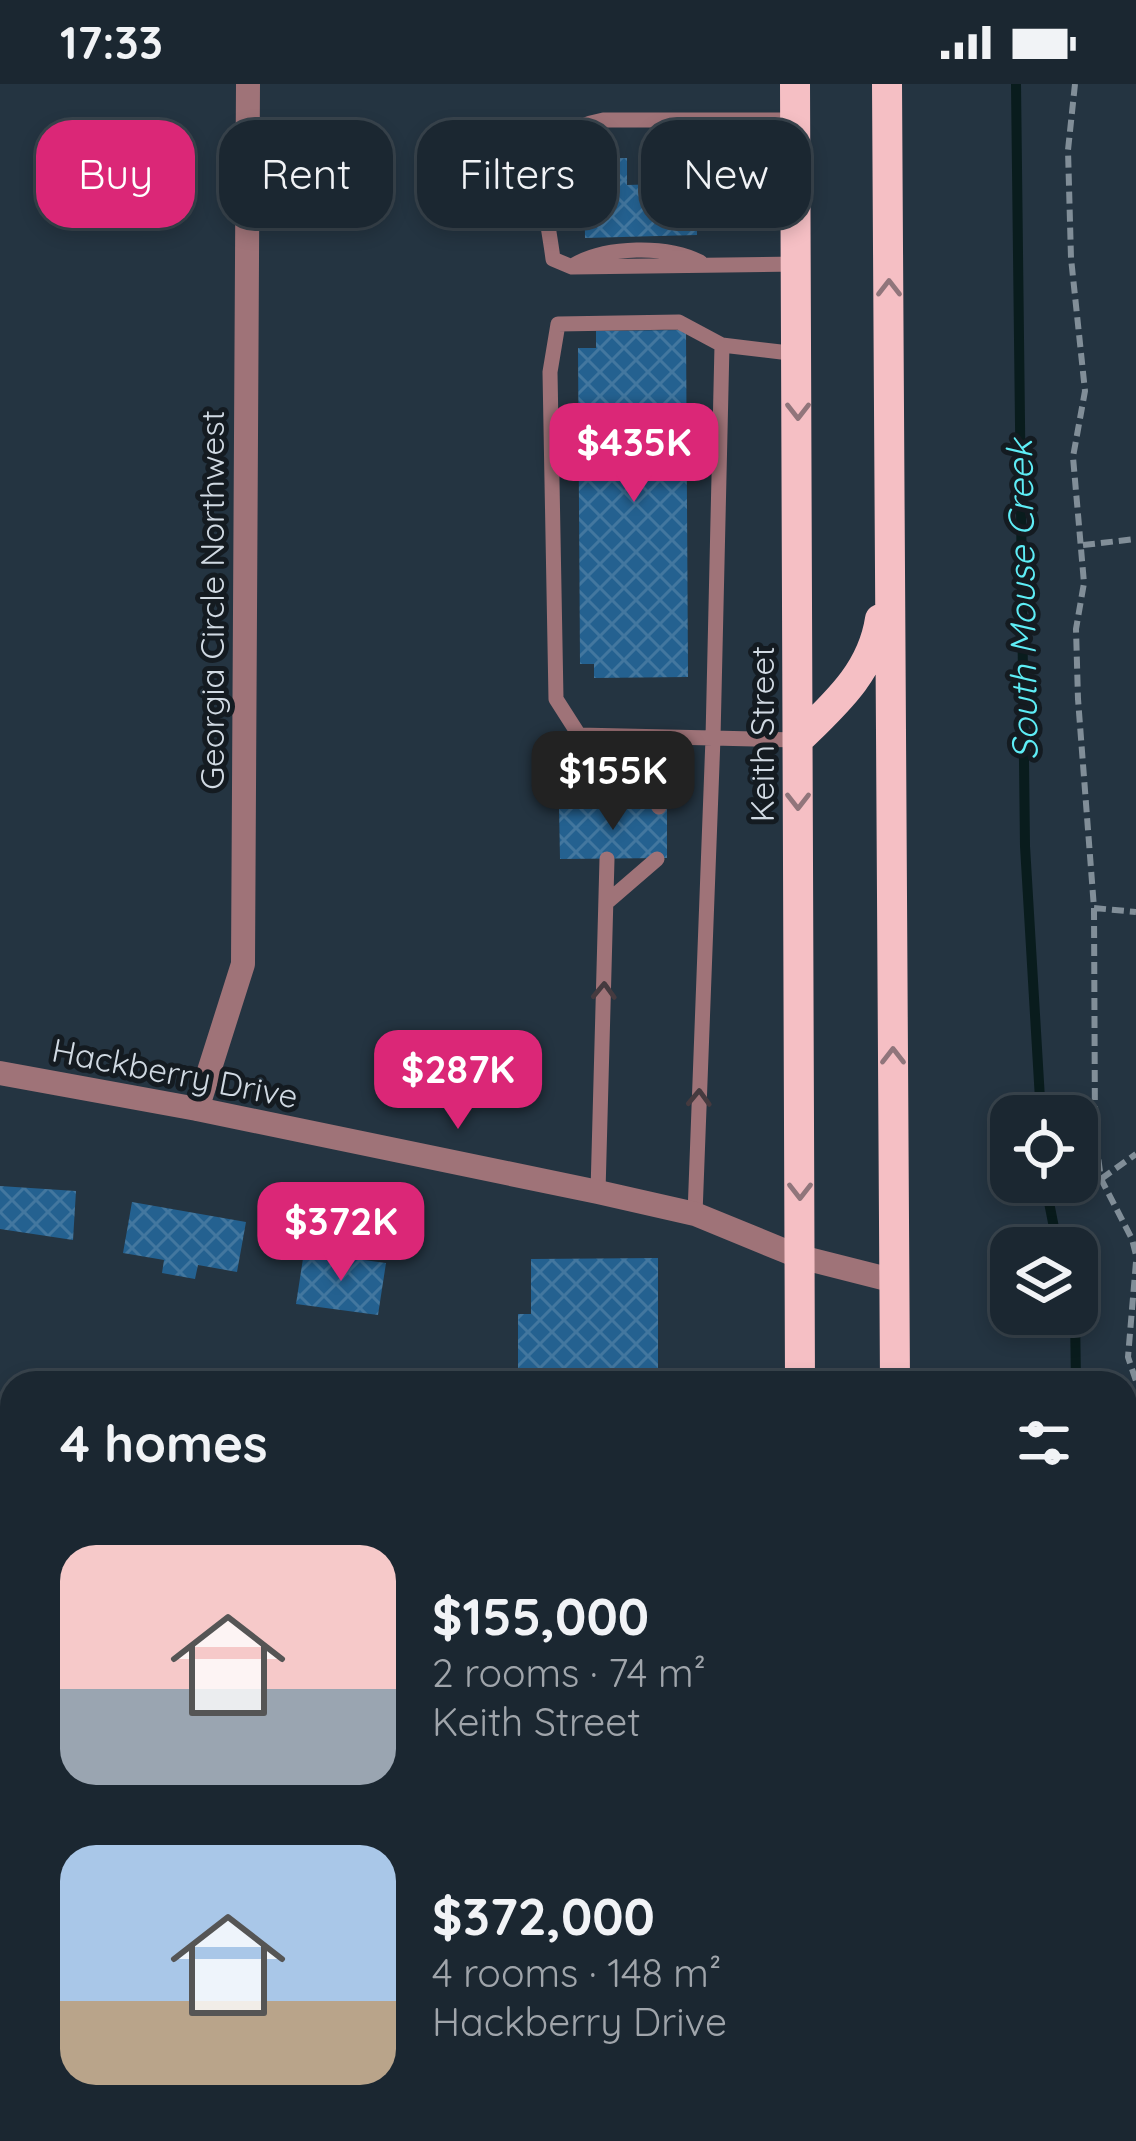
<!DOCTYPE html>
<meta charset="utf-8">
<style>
body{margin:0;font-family:Quicksand,sans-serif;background:#28333d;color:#f1f3f6;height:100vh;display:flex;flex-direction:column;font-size:45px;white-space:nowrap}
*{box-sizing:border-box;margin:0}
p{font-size:39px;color:#a0a5ab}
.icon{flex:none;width:66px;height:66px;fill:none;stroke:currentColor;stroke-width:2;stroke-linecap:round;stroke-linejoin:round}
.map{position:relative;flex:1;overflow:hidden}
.panel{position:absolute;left:0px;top:1287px;width:1137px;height:771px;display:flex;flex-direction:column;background:#1b2731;border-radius:36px 36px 0 0;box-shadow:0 6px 18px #0003,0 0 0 3px #39444d}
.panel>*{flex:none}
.banner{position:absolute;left:36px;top:36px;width:1065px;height:108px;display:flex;gap:24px}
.fabs{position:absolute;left:990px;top:1011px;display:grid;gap:24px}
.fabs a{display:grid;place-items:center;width:108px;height:108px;border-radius:24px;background:#1b2731;box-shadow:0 6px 18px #0003,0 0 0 3px #39444d;font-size:60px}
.price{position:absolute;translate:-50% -102px;padding:0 27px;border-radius:24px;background:#db2777;color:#fff;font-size:39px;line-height:78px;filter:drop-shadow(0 3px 6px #0008)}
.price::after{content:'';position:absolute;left:50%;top:72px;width:36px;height:27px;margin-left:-18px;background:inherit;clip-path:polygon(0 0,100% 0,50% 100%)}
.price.current{background:#222;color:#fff}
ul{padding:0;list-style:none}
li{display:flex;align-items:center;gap:36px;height:300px;padding:0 60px}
li span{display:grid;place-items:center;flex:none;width:336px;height:240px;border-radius:36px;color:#555}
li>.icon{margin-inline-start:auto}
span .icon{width:144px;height:144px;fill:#fffc;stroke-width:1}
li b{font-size:51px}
h2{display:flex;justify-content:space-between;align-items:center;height:144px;padding:0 60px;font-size:51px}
.chip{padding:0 42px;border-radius:36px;background:#1b2731;box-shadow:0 6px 18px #0003,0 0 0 3px #39444d;font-size:42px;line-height:108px}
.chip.current{background:#db2777;color:#fff}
.status{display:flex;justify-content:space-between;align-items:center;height:84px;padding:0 60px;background:#1b2731;direction:ltr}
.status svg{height:33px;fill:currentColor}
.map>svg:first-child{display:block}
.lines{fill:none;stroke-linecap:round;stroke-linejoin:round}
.stream{stroke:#091c1d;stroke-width:10}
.building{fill:url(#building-cross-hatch)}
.path{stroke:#818e98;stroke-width:6;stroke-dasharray:12 6;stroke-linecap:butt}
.service{stroke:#9f7378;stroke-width:15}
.minor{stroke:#9f7378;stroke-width:24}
.primary{stroke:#f5bfc4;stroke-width:30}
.oneway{stroke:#90757b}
.oneway2{stroke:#453a3f}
.labels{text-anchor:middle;stroke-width:10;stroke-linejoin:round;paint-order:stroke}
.street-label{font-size:33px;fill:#d0d9e2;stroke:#141b21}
.water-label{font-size:36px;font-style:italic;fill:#5eedf6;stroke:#141b21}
</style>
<div class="status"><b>17:33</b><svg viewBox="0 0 49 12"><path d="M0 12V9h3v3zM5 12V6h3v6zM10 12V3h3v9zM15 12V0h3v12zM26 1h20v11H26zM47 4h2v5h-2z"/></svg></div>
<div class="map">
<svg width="1136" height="2057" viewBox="0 0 1136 2057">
<defs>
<pattern id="building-cross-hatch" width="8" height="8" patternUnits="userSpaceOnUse" patternTransform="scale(3)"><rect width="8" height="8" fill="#246190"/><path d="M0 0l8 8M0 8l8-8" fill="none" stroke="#43779f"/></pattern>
</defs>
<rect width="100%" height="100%" fill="#243441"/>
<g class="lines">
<path class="stream" d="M1016,0L1025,762L1041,1032
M1045,1098L1058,1164
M1075,1230L1076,1299
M1125,1965L1136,1978"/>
</g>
<path class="building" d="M627,74V101L696,99L697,151L585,154L584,75Z
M686,246L688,593L594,594V580H580L578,264H596V247Z
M559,723H667V774L560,775Z
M0,1102L76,1107L73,1156L0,1145Z
M132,1118L246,1138L237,1188L198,1181L195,1195L162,1189L164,1176L123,1169Z
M304,1168L386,1179L378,1231L296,1220Z
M658,1174V1299H518V1230H531V1175Z
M997,1293H1045V1299H997Z
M0,1349L12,1350V1416L0,1415Z"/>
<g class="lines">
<path class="path" d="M1075,0L1068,66L1071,174L1085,307L1073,373L1084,499L1076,545L1078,615L1094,824L1095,1050L1101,1095L1132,1155L1136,1171
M1083,461L1136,455
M1094,824L1136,828
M1101,1095L1136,1070
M1136,1178L1128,1273L1136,1297
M1136,1336L1131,1357L1133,1408L1128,1451L1136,1535
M1136,1555V1650
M1125,1800L1136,1784
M1125,1889L1136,1923
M1135,2057L1136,2045"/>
<path class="service" d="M795,36H603C521,52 545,111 553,175L572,183L798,180
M574,181C606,162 667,161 700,178
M722,261L713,654L579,651L556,615L550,288L558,240L679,238L722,261L798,270
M608,686L660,707L659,723
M608,723V652
M606,819L657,775
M598,1108L607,775
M695,1130L713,654L798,656"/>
<path class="minor" d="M0,989L197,1025L598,1108L695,1130L800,1173L895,1197
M197,1025L243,880L248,0
M0,1538H12"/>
<path class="primary" d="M795,0L800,1299
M887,0L895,1299
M798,656C835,620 872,588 880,535
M799,2057V2046
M895,2057V2046"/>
</g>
<defs><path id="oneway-chevron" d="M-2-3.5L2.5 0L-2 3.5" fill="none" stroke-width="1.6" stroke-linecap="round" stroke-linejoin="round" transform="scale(3)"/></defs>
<g class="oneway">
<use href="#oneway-chevron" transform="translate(889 204) rotate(-90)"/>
<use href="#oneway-chevron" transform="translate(798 327) rotate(90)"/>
<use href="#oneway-chevron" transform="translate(798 717) rotate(90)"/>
<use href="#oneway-chevron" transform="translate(893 972) rotate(-90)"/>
<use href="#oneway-chevron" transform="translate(800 1107) rotate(90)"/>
</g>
<g class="oneway2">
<use href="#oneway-chevron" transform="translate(604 907) rotate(-88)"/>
<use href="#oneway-chevron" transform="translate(699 1014) rotate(-88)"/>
</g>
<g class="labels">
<g class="street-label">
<text transform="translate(212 516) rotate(-90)" y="12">Georgia Circle Northwest</text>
<text transform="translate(762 650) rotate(-90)" y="12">Keith Street</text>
<text transform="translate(175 989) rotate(11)" y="12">Hackberry Drive</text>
</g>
<g class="water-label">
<text transform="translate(1022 516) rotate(-91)" y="13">South Mouse Creek</text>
</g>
</g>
</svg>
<div class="fabs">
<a><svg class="icon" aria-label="locate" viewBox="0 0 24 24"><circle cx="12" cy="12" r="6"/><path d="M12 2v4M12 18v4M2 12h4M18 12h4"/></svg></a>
<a><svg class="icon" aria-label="layers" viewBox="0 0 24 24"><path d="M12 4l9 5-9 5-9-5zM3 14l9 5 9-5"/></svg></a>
</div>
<b class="price" style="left:634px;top:421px">$435K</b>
<b class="price current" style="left:613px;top:749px">$155K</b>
<b class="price" style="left:458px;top:1048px">$287K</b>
<b class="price" style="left:341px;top:1200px">$372K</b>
<div class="banner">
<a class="chip current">Buy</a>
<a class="chip">Rent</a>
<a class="chip">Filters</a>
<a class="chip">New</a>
</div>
<section class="panel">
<h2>4 homes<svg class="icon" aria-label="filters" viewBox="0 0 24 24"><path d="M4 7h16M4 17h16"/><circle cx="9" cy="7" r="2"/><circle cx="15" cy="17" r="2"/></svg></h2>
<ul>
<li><span style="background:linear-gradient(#f6c9c9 60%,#9aa5b1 0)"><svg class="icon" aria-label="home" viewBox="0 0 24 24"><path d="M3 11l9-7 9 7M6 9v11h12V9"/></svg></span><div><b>$155,000</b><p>2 rooms · 74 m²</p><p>Keith Street</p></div></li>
<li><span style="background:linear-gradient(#a9c7e8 65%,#b9a48a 0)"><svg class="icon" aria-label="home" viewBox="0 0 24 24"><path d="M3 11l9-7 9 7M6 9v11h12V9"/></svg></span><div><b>$372,000</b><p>4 rooms · 148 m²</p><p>Hackberry Drive</p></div></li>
</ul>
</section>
</div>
